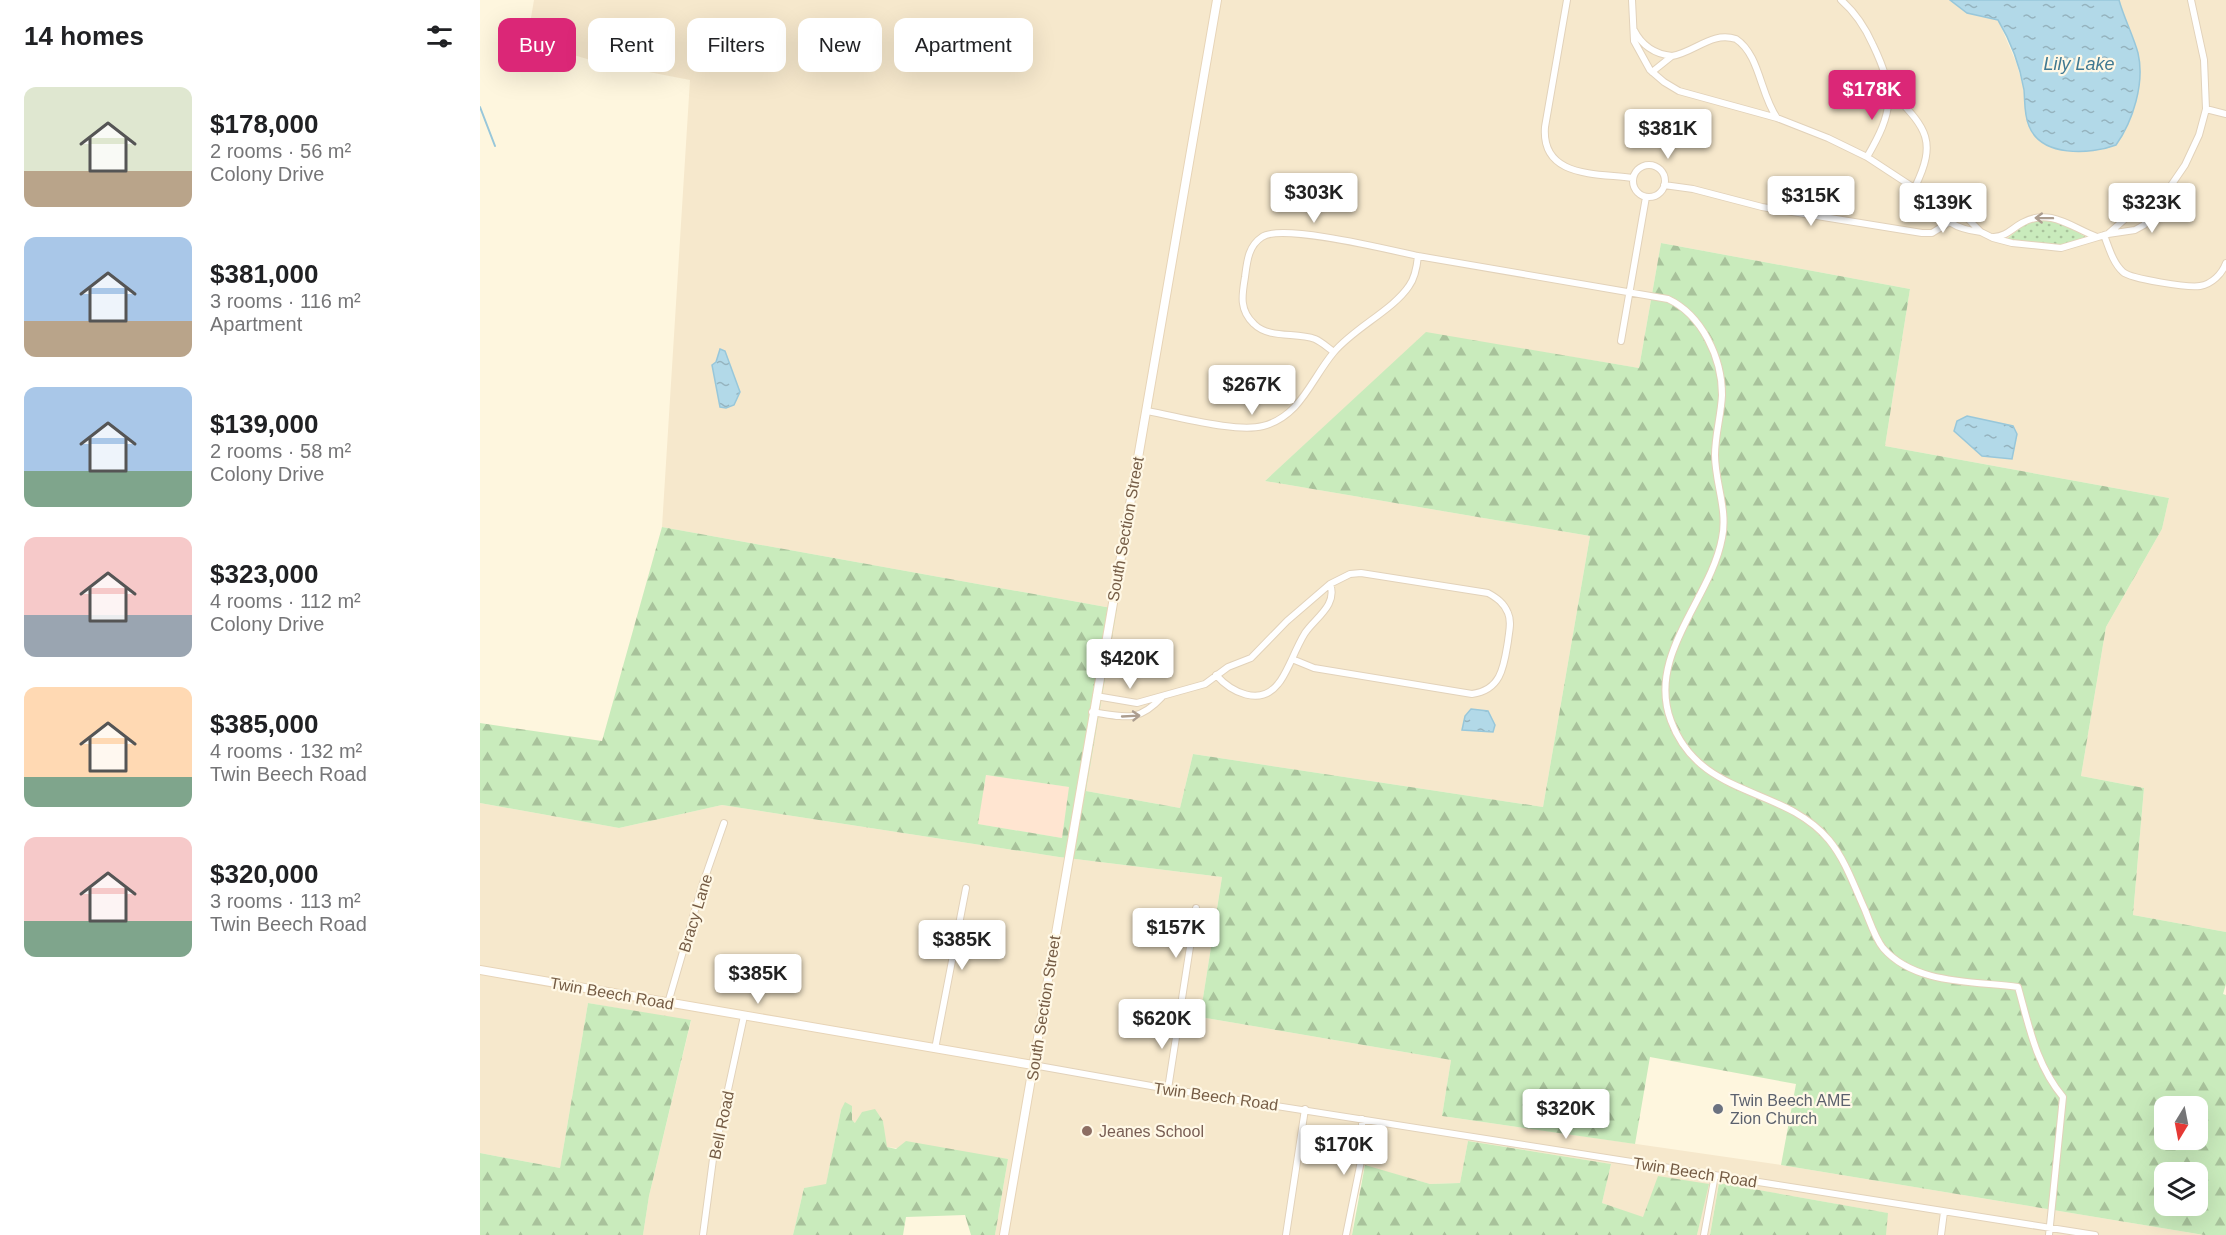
<!DOCTYPE html>
<meta charset="utf-8">
<style>
body{margin:0;font-family:Arial,sans-serif;background:#f2f2f2;color:#202124;height:100vh;display:flex;flex-direction:column;font-size:22px;white-space:nowrap}
*{box-sizing:border-box;margin:0}
p{font-size:20px;color:#757577}
.icon{flex:none;width:33px;height:33px;fill:none;stroke:currentColor;stroke-width:2;stroke-linecap:round;stroke-linejoin:round}
.map{position:relative;flex:1;overflow:hidden}
.side{display:flex;flex-direction:column;background:#fff;width:480px}
.side>*{flex:none}
.guide{position:absolute;left:18px;top:18px;width:570px;height:54px;display:flex;gap:12px}
.needle{width:39px;rotate:190deg}
.buttons{position:absolute;left:1674px;top:1096px;display:grid;gap:12px}
.buttons a{display:grid;place-items:center;width:54px;height:54px;border-radius:12px;background:#fff;box-shadow:0 6px 24px #0002;font-size:30px}
.price{position:absolute;translate:-50% -51px;padding:0 14px;border-radius:6px;background:#fff;color:#222;font-size:20px;line-height:39px;filter:drop-shadow(0 2px 3px #0008)}
.price::after{content:'';position:absolute;left:50%;top:36px;width:18px;height:14px;margin-left:-9px;background:inherit;clip-path:polygon(0 0,100% 0,50% 100%)}
.price.selected{background:#db2777;color:#fff}
ul{padding:0;list-style:none}
li{display:flex;align-items:center;gap:18px;height:150px;padding:0 24px}
li span{display:grid;place-items:center;flex:none;width:168px;height:120px;border-radius:12px;color:#555}
li>.icon{margin-inline-start:auto}
span .icon{width:72px;height:72px;fill:#fffc;stroke-width:1}
li b{font-size:26px}
h2{display:flex;justify-content:space-between;align-items:center;height:72px;padding:0 24px;font-size:26px}
.pill{padding:0 21px;border-radius:12px;background:#fff;box-shadow:0 6px 24px #0002;font-size:21px;line-height:54px}
.pill.selected{background:#db2777;color:#fff}
main{display:flex;flex:1;min-height:0}
.map>svg:first-child{display:block}
.residential{fill:#f6e8cc}
.commercial{fill:#ffe5d1}
.grass{fill:url(#grass-dots)}
.forest{fill:url(#forest-firs);fill-rule:evenodd}
.water{fill:url(#water-ripples);stroke:#98c7da;stroke-width:1.5}
.lines{fill:none;stroke-linecap:round;stroke-linejoin:round}
.stream{stroke:#98c7da;stroke-width:2}
.street-casing{stroke:#e2d2ba;stroke-width:8}
.secondary-casing{stroke:#e7d4b7;stroke-width:10}
.street{stroke:#fff;stroke-width:6}
.secondary{stroke:#fff;stroke-width:8}
.oneway{stroke:#ac9d8f}
.worship-dot{fill:#6b7280;stroke:#fff8e6;stroke-width:2}
.education-dot{fill:#8d6e63;stroke:#fff8e6;stroke-width:2}
.labels{text-anchor:middle;stroke-width:4.5;stroke-linejoin:round;paint-order:stroke}
.street-label{font-size:16px;fill:#755c45;stroke:#fff8e6}
.worship-label{font-size:16px;fill:#5b616d;stroke:#fff8e6;text-anchor:start}
.education-label{font-size:16px;fill:#785e54;stroke:#fff8e6;text-anchor:start}
.water-label{font-size:18px;font-style:italic;fill:#407992;stroke:#fff8e6}
</style>
<main>
<section class="side">
<h2>14 homes<svg class="icon" aria-label="filters" viewBox="0 0 24 24"><path d="M4 7h16M4 17h16"/><circle cx="9" cy="7" r="2"/><circle cx="15" cy="17" r="2"/></svg></h2>
<ul>
<li><span style="background:linear-gradient(#dfe7d0 70%,#b9a48a 0)"><svg class="icon" aria-label="home" viewBox="0 0 24 24"><path d="M3 11l9-7 9 7M6 9v11h12V9"/></svg></span><div><b>$178,000</b><p>2 rooms · 56 m²</p><p>Colony Drive</p></div></li>
<li><span style="background:linear-gradient(#a9c7e8 70%,#b9a48a 0)"><svg class="icon" aria-label="home" viewBox="0 0 24 24"><path d="M3 11l9-7 9 7M6 9v11h12V9"/></svg></span><div><b>$381,000</b><p>3 rooms · 116 m²</p><p>Apartment</p></div></li>
<li><span style="background:linear-gradient(#a9c7e8 70%,#7fa58c 0)"><svg class="icon" aria-label="home" viewBox="0 0 24 24"><path d="M3 11l9-7 9 7M6 9v11h12V9"/></svg></span><div><b>$139,000</b><p>2 rooms · 58 m²</p><p>Colony Drive</p></div></li>
<li><span style="background:linear-gradient(#f6c9c9 65%,#9aa5b1 0)"><svg class="icon" aria-label="home" viewBox="0 0 24 24"><path d="M3 11l9-7 9 7M6 9v11h12V9"/></svg></span><div><b>$323,000</b><p>4 rooms · 112 m²</p><p>Colony Drive</p></div></li>
<li><span style="background:linear-gradient(#ffd9b3 75%,#7fa58c 0)"><svg class="icon" aria-label="home" viewBox="0 0 24 24"><path d="M3 11l9-7 9 7M6 9v11h12V9"/></svg></span><div><b>$385,000</b><p>4 rooms · 132 m²</p><p>Twin Beech Road</p></div></li>
<li><span style="background:linear-gradient(#f6c9c9 70%,#7fa58c 0)"><svg class="icon" aria-label="home" viewBox="0 0 24 24"><path d="M3 11l9-7 9 7M6 9v11h12V9"/></svg></span><div><b>$320,000</b><p>3 rooms · 113 m²</p><p>Twin Beech Road</p></div></li>
</ul>
</section>
<div class="map">
<svg width="1746" height="1235" viewBox="0 0 1746 1235">
<defs>
<pattern id="grass-dots" width="8" height="8" patternUnits="userSpaceOnUse" patternTransform="scale(1.5)"><rect width="8" height="8" fill="#c9ebbc"/><path d="M2 2h.1M6 6h.1" fill="none" stroke="#a8c29b" stroke-width="1.8" stroke-linecap="round"/></pattern>
<pattern id="forest-firs" width="22" height="20" patternUnits="userSpaceOnUse" patternTransform="scale(1.5)"><rect width="22" height="20" fill="#c9ebbc"/><path d="M5 1l3.5 6h-7zM16 11l3.5 6h-7z" fill="#a8c29b"/></pattern>
<pattern id="water-ripples" width="26" height="14" patternUnits="userSpaceOnUse" patternTransform="scale(1.5)"><rect width="26" height="14" fill="#b2d9e8"/><path d="M2 4q2-2 4 0t4 0M15 11q2-2 4 0t4 0" fill="none" stroke="#95b3be"/></pattern>
</defs>
<rect width="100%" height="100%" fill="#fef6de"/>
<path class="residential" d="M54,0H1470L1487,13L1518,20L1536,62L1543,86L1547,116L1554,135L1566,144L1582,149L1655,104L1658,55L1639,0H1746V932L1653,915L1664,788L1601,776L1626,627L1682,529L1689,498L1405,446L1430,289L1181,243L1159,368L946,333L785,481L1110,536L1063,807L713,754L700,808L606,791L637,609L182,527L210,80L117,62L47,41Z
M0,803L139,828L242,805L579,857L742,877L720,1017L971,1060L962,1116L1301,1165L1724,1235H1406L1407,1213L1239,1183L1230,1235H1217L1228,1184L1163,1218L1122,1203L1131,1164L988,1141L980,1183L950,1184L885,1166L876,1203L872,1235H515L528,1159L406,1147L403,1121L375,1123L361,1110L346,1185L324,1188L313,1235H163L169,1196L211,1021L108,1003L80,1168L0,1153Z"/>
<path class="commercial" d="M506,775L590,787L582,838L497,824Z"/>
<path class="grass" d="M1559,220L1582,222L1607,238C1596,242 1581,248 1569,246C1555,243 1545,240 1530,241L1528,238L1544,225Z"/>
<path class="forest" d="M1181,243L1430,289L1405,446L1689,498L1682,529L1626,627L1601,776L1664,788L1653,915L1746,932V984L1743,994L1746,995V1235H1724L1301,1165L1316,1084L1170,1057L1155,1144L962,1116L971,1060L720,1017L742,877L579,857L242,805L139,828L0,803V723L122,741L182,527L637,609L606,791L700,808L713,754L1063,807L1110,536L785,481L946,332L1159,368ZM506,775L589,787L582,838L498,824ZM1684,1107H1718V1140H1684ZM1684,1173H1718V1206H1684Z
M108,1003L211,1020L169,1196L163,1235H0V1153L80,1168Z
M365,1102L372,1106V1120L375,1123L382,1112L395,1109L403,1121L407,1147L416,1149L426,1141L528,1159L515,1235H491L485,1215L426,1217L423,1235H313L324,1188L346,1184L361,1110Z
M988,1141L1131,1164L1122,1203L1163,1217L1178,1176L1229,1184L1217,1235H872L885,1165L950,1184L980,1183Z
M1239,1183L1408,1213L1406,1235H1230Z"/>
<path class="water" d="M1470,0H1639C1644,18 1653,35 1658,53C1665,83 1653,121 1636,145C1610,155 1561,157 1549,126C1544,115 1545,101 1544,90C1540,66 1530,40 1518,20L1487,13Z
M240,349L245,351L260,392L254,405L246,408L240,407L232,365L236,362Z
M1487,416L1533,426L1537,434L1532,459L1502,456L1474,431L1477,421Z
M991,709L1008,711L1015,725L1013,732L982,730L985,716Z"/>
<g class="lines">
<path class="stream" d="M0,107L15,146"/>
<defs>
<path id="street" d="M1087,0L1065,127C1061,178 1116,173 1152,178
M1152,0L1154,41L1170,70L1184,82L1199,91L1297,118L1348,138L1387,157L1451,199L1479,210L1501,232L1513,238L1532,243L1581,248L1628,234L1655,230L1664,225L1705,165L1719,135L1726,109L1724,60L1711,0
M1361,0C1376,13 1385,27 1393,45C1416,93 1413,112 1387,157
M1154,30C1162,46 1174,54 1192,56L1172,72
M1192,56C1215,52 1232,31 1256,39C1280,55 1280,94 1297,118
M1410,90C1444,127 1459,138 1435,187
M1726,109L1746,114
M1153 181a16 16 0 1 1 32 0a16 16 0 1 1-32 0Z
M1184,185L1213,189L1282,207L1442,233H1452L1468,223
M1451,199C1464,222 1475,229 1501,232
M1629,233L1660,206L1685,192
M1624,235C1629,248 1633,263 1643,272C1651,279 1709,288 1720,286C1732,284 1742,274 1746,263
M1514,237C1527,236 1531,229 1542,223C1570,207 1592,228 1617,237
M938,256L1188,299C1222,315 1242,358 1242,395C1241,416 1235,435 1235,455C1235,483 1248,510 1242,538C1231,599 1166,655 1191,721C1220,799 1303,785 1349,840C1366,861 1374,886 1385,910C1390,922 1395,938 1403,948C1435,985 1494,981 1538,987C1549,1026 1556,1065 1583,1097L1569,1235
M1141,341L1166,197
M666,411C697,416 755,433 783,426C821,416 831,379 854,352C874,328 913,310 929,286C935,278 937,266 938,256C910,250 801,223 782,237C768,246 767,262 765,277C762,295 759,310 774,324C789,339 816,332 835,339C842,342 848,348 854,352
M736,675C751,692 780,707 798,684C804,677 808,667 812,659
M616,696L657,703L725,684L748,667L771,658L807,621L850,584L870,574L881,573L1008,593C1017,598 1024,603 1028,613C1032,622 1029,631 1028,641C1024,665 1022,690 992,694L834,668L812,659C816,650 820,641 825,633C835,618 858,605 850,584
M612,712C645,717 658,723 682,697
M188,1003L222,886L244,823
M455,1049L486,888
M553,1065L688,1089L1615,1235
M688,1089L716,908
M223,1235L233,1159L264,1016
M806,1235L825,1109
M866,1235L882,1156V1119
M1224,1235L1235,1175
M1461,1235L1464,1212"/>
<path id="secondary" d="M0,970L553,1065
M524,1235L737,0"/>
</defs>
<use href="#street" class="street-casing"/>
<use href="#secondary" class="secondary-casing"/>
<use href="#street" class="street"/>
<use href="#secondary" class="secondary"/>
</g>
<defs><path id="oneway-shaft" d="M-6 0H5M1.5-3L5.5 0L1.5 3" fill="none" stroke-width="1.6" stroke-linecap="round" stroke-linejoin="round" transform="scale(1.5)"/></defs>
<g class="oneway">
<use href="#oneway-shaft" transform="translate(1564 218) rotate(-179)"/>
<use href="#oneway-shaft" transform="translate(651 716) rotate(-3)"/>
</g>
<circle class="worship-dot" cx="1238" cy="1109" r="6"/>
<circle class="education-dot" cx="607" cy="1131" r="6"/>
<g class="labels">
<g class="street-label">
<text transform="translate(645 529) rotate(-80)" y="6">South Section Street</text>
<text transform="translate(215 913) rotate(-73)" y="6">Bracy Lane</text>
<text transform="translate(132 993) rotate(10)" y="6">Twin Beech Road</text>
<text transform="translate(563 1008) rotate(-81)" y="6">South Section Street</text>
<text transform="translate(736 1096) rotate(8)" y="6">Twin Beech Road</text>
<text transform="translate(241 1125) rotate(-78)" y="6">Bell Road</text>
<text transform="translate(1215 1172) rotate(9)" y="6">Twin Beech Road</text>
</g>
<g class="worship-label">
<text x="1250" y="1106">Twin Beech AME<tspan x="1250" dy="18">Zion Church</tspan></text>
</g>
<g class="education-label">
<text x="619" y="1137">Jeanes School</text>
</g>
<g class="water-label">
<text x="1599" y="70">Lily Lake</text>
</g>
</g>
</svg>
<div class="buttons">
<a><svg class="needle" viewBox="-14 -14 28 28"><path d="M0-13l5 13h-10z" fill="#e53935"/><path d="M0 13l5-13h-10z" fill="#757577"/></svg></a>
<a><svg class="icon" aria-label="layers" viewBox="0 0 24 24"><path d="M12 4l9 5-9 5-9-5zM3 14l9 5 9-5"/></svg></a>
</div>
<b class="price selected" style="left:1392px;top:121px">$178K</b>
<b class="price" style="left:1188px;top:160px">$381K</b>
<b class="price" style="left:834px;top:224px">$303K</b>
<b class="price" style="left:1331px;top:227px">$315K</b>
<b class="price" style="left:1463px;top:234px">$139K</b>
<b class="price" style="left:1672px;top:234px">$323K</b>
<b class="price" style="left:772px;top:416px">$267K</b>
<b class="price" style="left:650px;top:690px">$420K</b>
<b class="price" style="left:696px;top:959px">$157K</b>
<b class="price" style="left:482px;top:971px">$385K</b>
<b class="price" style="left:278px;top:1005px">$385K</b>
<b class="price" style="left:682px;top:1050px">$620K</b>
<b class="price" style="left:1086px;top:1140px">$320K</b>
<b class="price" style="left:864px;top:1176px">$170K</b>
<div class="guide">
<a class="pill selected">Buy</a>
<a class="pill">Rent</a>
<a class="pill">Filters</a>
<a class="pill">New</a>
<a class="pill">Apartment</a>
</div>
</div>
</main>
